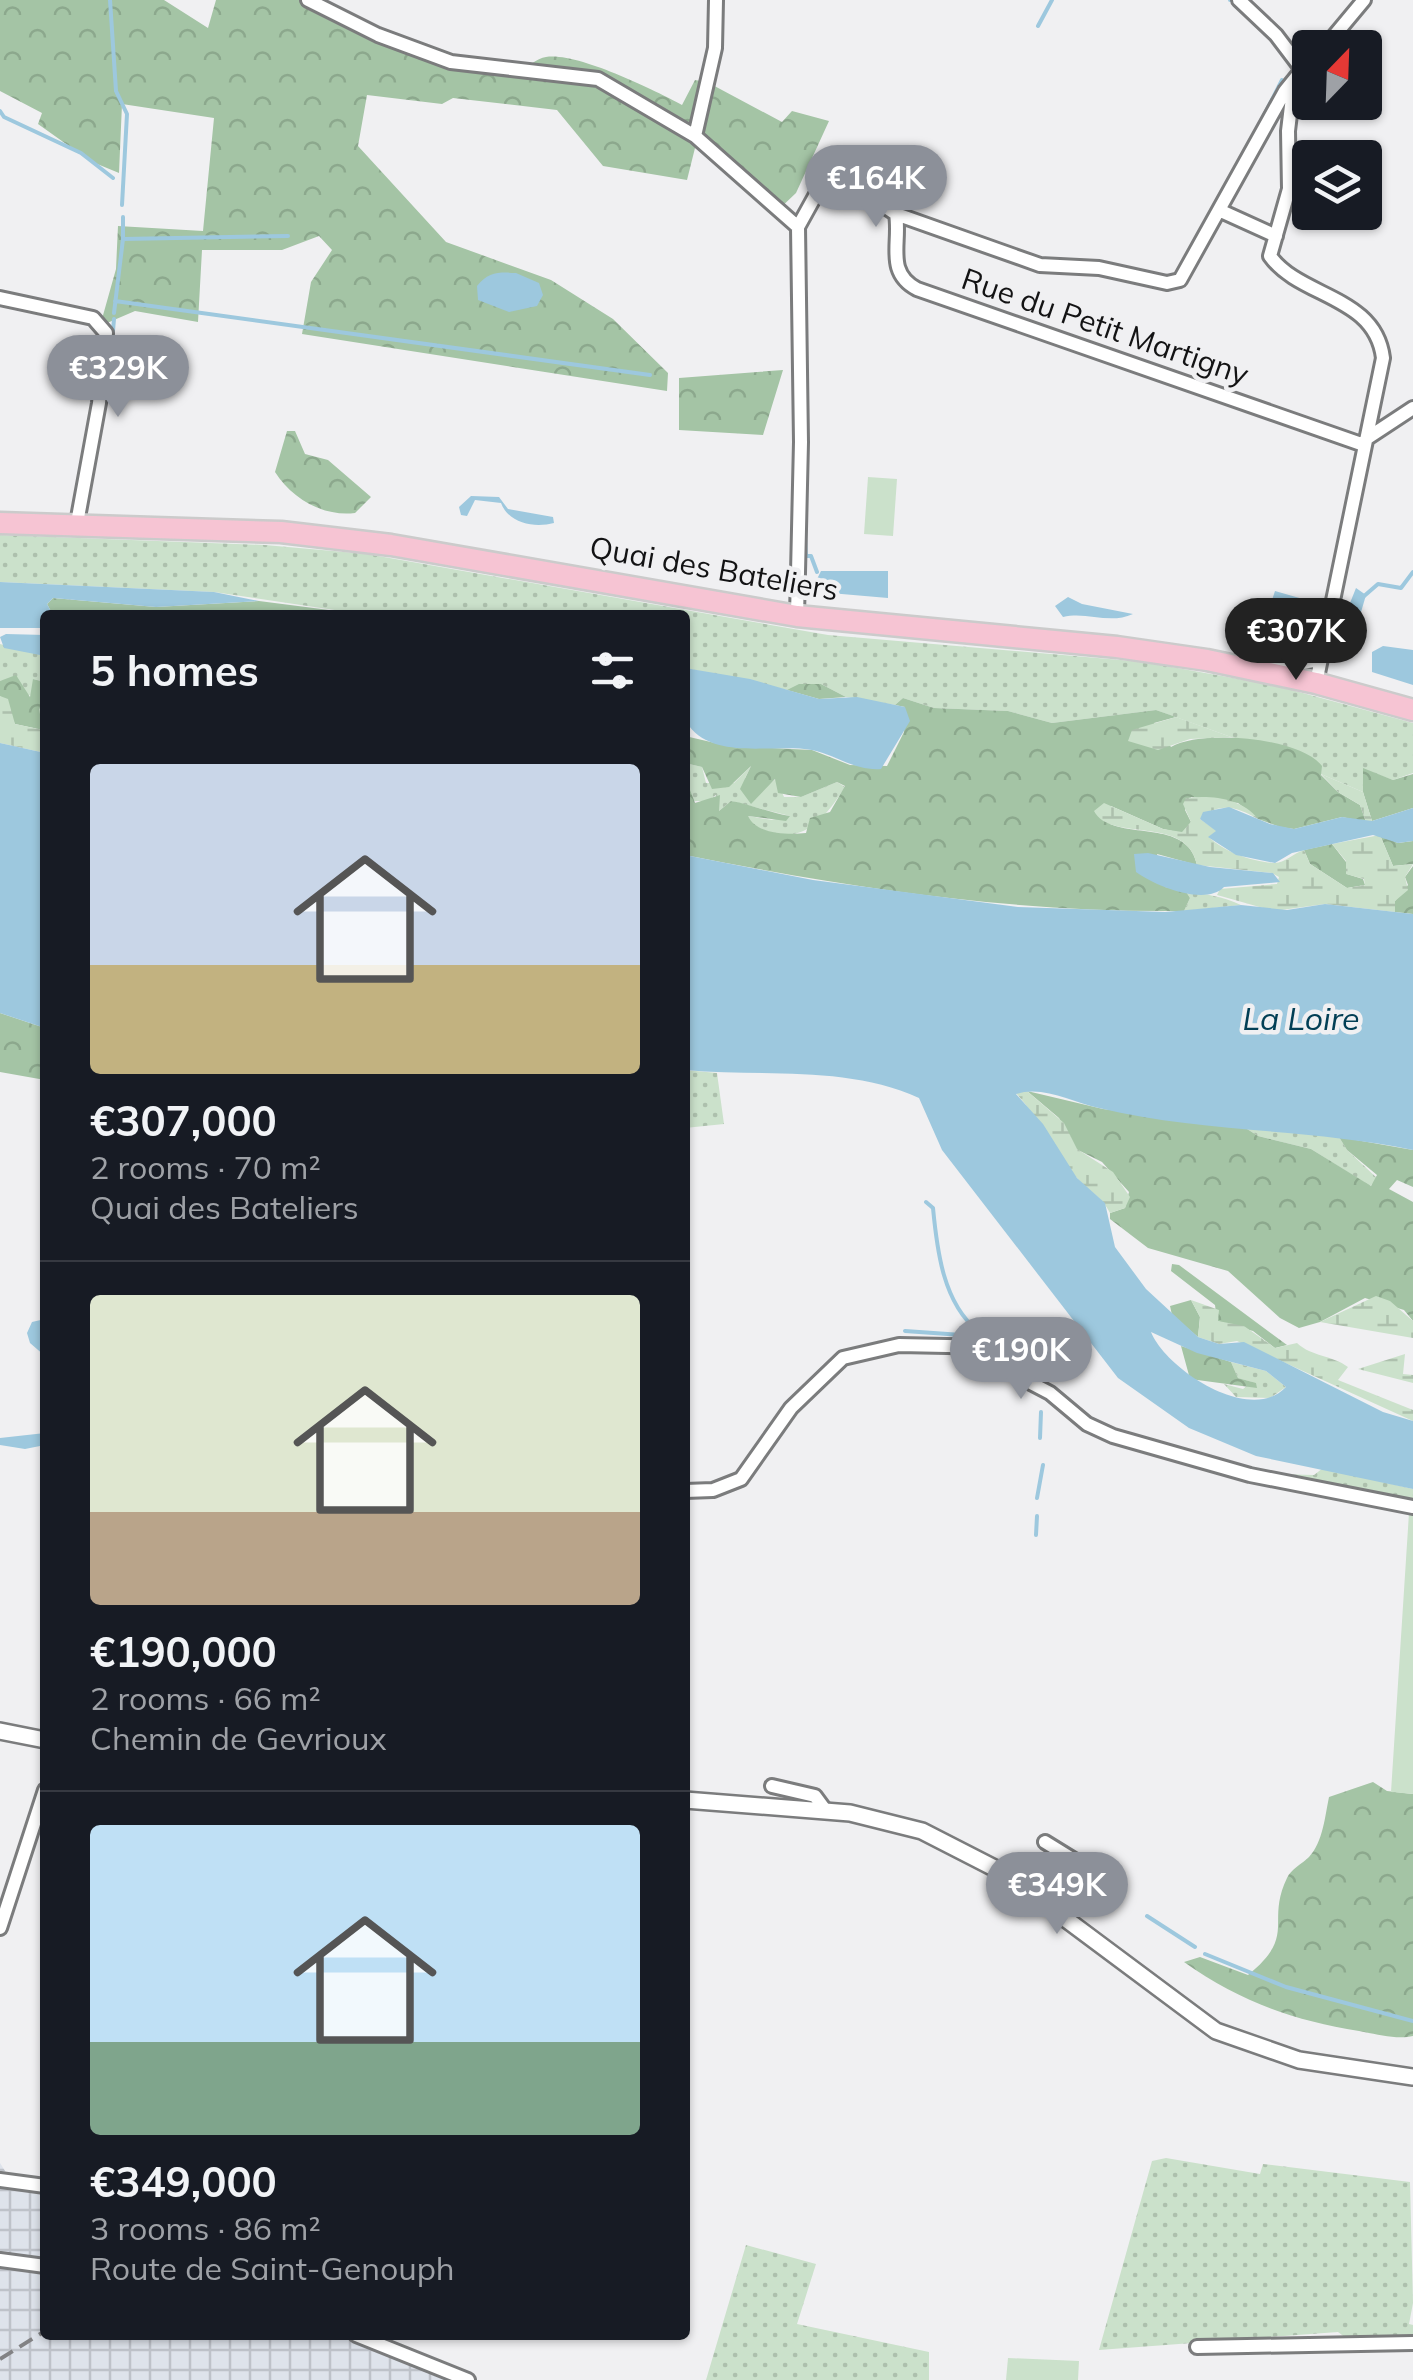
<!DOCTYPE html>
<meta charset="utf-8">
<style>
body{margin:0;font-family:Mulish,sans-serif;background:#242831;color:#f1f3f6;height:100vh;display:flex;flex-direction:column;font-size:38px;white-space:nowrap}
*{box-sizing:border-box;margin:0}
p{font-size:32px;color:#9ea1a6}
.icon{flex:none;width:55px;height:55px;fill:none;stroke:currentColor;stroke-width:2;stroke-linecap:round;stroke-linejoin:round}
.map{position:relative;flex:1;overflow:hidden}
.sheet{position:absolute;left:40px;top:610px;width:650px;height:1730px;display:flex;flex-direction:column;background:#171b24;border-radius:10px;box-shadow:0 2px 8px #0004}
.sheet>*{flex:none}
.needle{width:65px;rotate:23deg}
.fabs{position:absolute;left:1292px;top:30px;display:grid;gap:20px}
.fabs a{display:grid;place-items:center;width:90px;height:90px;border-radius:10px;background:#171b24;box-shadow:0 2px 8px #0004;font-size:50px}
.price{position:absolute;translate:-50% -85px;padding:0 22px;border-radius:35px;background:#8c9099;color:#fff;font-size:32px;line-height:65px;filter:drop-shadow(0 2px 5px #0008)}
.price::after{content:'';position:absolute;left:50%;top:60px;width:30px;height:22px;margin-left:-15px;background:inherit;clip-path:polygon(0 0,100% 0,50% 100%)}
.price.selected{background:#222;color:#fff}
ul{padding:0;list-style:none}
li{display:grid;align-content:center;gap:20px;height:530px;padding:0 50px}
li+li{border-top:2px solid #363941}
li span{display:grid;place-items:center;height:310px;border-radius:10px;color:#555}
li>.icon{margin-inline-start:auto}
span .icon{width:180px;height:180px;fill:#fffc;stroke-width:1}
li b{font-size:42px}
h2{display:flex;justify-content:space-between;align-items:center;height:120px;padding:0 50px;font-size:42px}
.map>svg:first-child{display:block}
.industrial{fill:url(#industrial-grid)}
.grass{fill:url(#grass-dots)}
.forest{fill:url(#forest-crowns)}
.wetland{fill:url(#wetland-marsh)}
.garden{fill:#cbe1cb}
.water{fill:#9dc8de;fill-rule:evenodd}
.lines{fill:none;stroke-linecap:round;stroke-linejoin:round}
.stream{stroke:#9dc8de;stroke-width:4}
.minor-casing{stroke:#7b7c7d;stroke-width:18}
.tertiary-casing{stroke:#7b7c7d;stroke-width:20}
.primary-casing{stroke:#cbcbcb;stroke-width:25}
.minor{stroke:#fff;stroke-width:12}
.tertiary{stroke:#fff;stroke-width:15}
.primary{stroke:#f6c4d3;stroke-width:20}
.rail{stroke:#828284;stroke-width:4;stroke-dasharray:15 8;stroke-linecap:butt}
.labels{text-anchor:middle;stroke-width:9;stroke-linejoin:round;paint-order:stroke}
.street-label{font-size:30px;fill:#131314;stroke:#f0f0f2}
.water-label{font-size:32px;font-style:italic;fill:#023f55;stroke:#f0f0f2}
</style>
<div class="map">
<svg width="1413" height="2380" viewBox="0 0 1413 2380">
<defs>
<pattern id="industrial-grid" width="8" height="8" patternUnits="userSpaceOnUse" patternTransform="scale(2.5)"><rect width="8" height="8" fill="#dee3eb"/><path d="M0 4h8M4 0v8" fill="none" stroke="#bec2c9"/></pattern>
<pattern id="grass-dots" width="8" height="8" patternUnits="userSpaceOnUse" patternTransform="scale(2.5)"><rect width="8" height="8" fill="#cbe1cb"/><path d="M2 2h.1M6 6h.1" fill="none" stroke="#adc0ad" stroke-width="1.8" stroke-linecap="round"/></pattern>
<pattern id="forest-crowns" width="20" height="18" patternUnits="userSpaceOnUse" patternTransform="scale(2.5)"><rect width="20" height="18" fill="#a4c4a5"/><path d="M2 6a3 3 0 1 1 6 0M12 15a3 3 0 1 1 6 0" fill="none" stroke="#8ca88d"/></pattern>
<pattern id="wetland-marsh" width="20" height="14" patternUnits="userSpaceOnUse" patternTransform="scale(2.5)"><rect width="20" height="14" fill="#cbe1cb"/><path d="M1 5h8M5 5V1M11 12h8M15 12V8" fill="none" stroke="#adc0ad"/></pattern>
</defs>
<rect width="100%" height="100%" fill="#f0f0f2"/>
<path class="industrial" d="M0,2163L7,2174L45,2179V2335H378L399,2343L397,2359L449,2380H0Z"/>
<path class="grass" d="M0,535L265,545L367,554L828,635L1144,662L1277,686L1413,723V773L1393,780L1363,769V792L1321,774L1290,749L1231,737L1156,710L1052,723L1008,711L934,708L903,698L895,705L846,697L821,684L787,690L685,668V615H368L214,592L0,582Z
M0,644L45,656V682L33,679V696L24,694L12,679L0,681Z
M685,763L702,767L706,783H734L751,766L745,778L759,792L776,779L784,797H801L837,782L845,787C820,826 797,851 748,822V816L772,820L790,816L731,801L719,811L716,795L707,801H691Z
M1185,890C1206,895 1222,896 1241,905L1184,911L1190,898Z
M685,1070L717,1073L724,1124L685,1128Z
M1244,1127L1339,1137L1347,1150L1378,1179L1370,1186L1311,1149L1258,1136Z
M1231,1362L1266,1371L1286,1387L1270,1398L1236,1397L1224,1384L1243,1389L1252,1382L1238,1378Z
M1193,1452L1275,1474L1314,1475L1323,1468L1413,1489V1504L1372,1490L1267,1475Z
M1166,2158L1260,2174L1263,2164L1410,2182L1413,2303L1409,2324L1413,2325V2335L1346,2338L1338,2332L1099,2350L1152,2161Z
M746,2245L816,2264L797,2324L929,2352V2380H706Z"/>
<path class="forest" d="M0,0H164L208,28L216,0H308L397,43L518,72C526,68 537,58 546,57C577,52 654,90 682,105L695,80L707,82L782,122L792,111L829,121L796,193L776,212L711,153L695,148L687,180L603,166L557,110L453,98L442,104L367,95L358,146L446,242L551,280L613,319L668,373L667,391L302,334L311,282L332,250L319,236L282,250H202L198,322L135,311L100,326L116,269L118,226L203,231L214,118L122,104L119,173L90,161L38,124L42,113L0,91Z
M783,370L763,435L679,430V378Z
M287,431H295L305,454L328,460L371,497L355,513C324,517 292,499 275,472Z
M53,598L156,607L259,601L368,615H53L47,604Z
M16,675L30,697L33,679L45,682V703L40,705L43,730L15,724L0,696V681Z
M799,684H821L846,697L819,699L787,690Z
M903,698L934,708L1008,711L1052,723L1156,710L1176,717L1154,723L1171,747C1201,729 1300,737 1322,766L1321,775L1338,792L1360,805L1366,822L1342,817L1294,829L1280,827L1258,819L1238,803L1191,797L1185,810L1191,822L1182,833L1163,829L1111,806L1110,824C1138,836 1189,824 1197,865L1157,854L1165,887L1185,890L1190,898L1184,911C1014,913 851,888 685,855V777L695,803L720,795L719,811L731,801C750,804 770,813 790,816L786,821L748,816C756,834 787,835 806,833L810,818L830,812L845,786L837,782L801,797L778,793L775,779L751,804L740,789L751,766L729,787L712,789L702,767L685,763V736L728,746L812,750L850,765L887,766L904,732L905,707L895,705Z
M1363,768L1393,780L1413,774V808L1372,821L1363,792Z
M1380,835L1398,843L1413,841V864L1393,866Z
M1332,844L1346,862L1347,874L1363,879L1365,885L1347,888L1310,864L1304,850Z
M1413,866V914L1395,912V901L1408,885L1405,877Z
M0,1013L45,1028V1080L0,1072Z
M1027,1091L1103,1109L1244,1127L1258,1136L1311,1149L1371,1186L1377,1175L1347,1150L1339,1137L1413,1150V1187L1397,1180L1389,1189L1413,1202V1321L1404,1310L1365,1298L1320,1322L1299,1328L1280,1318L1228,1271L1148,1248L1110,1219V1213L1125,1208L1129,1192L1102,1162L1076,1149L1059,1118Z
M1172,1264L1179,1265L1287,1345L1275,1348L1253,1331L1217,1321L1215,1305L1171,1271Z
M1191,1300L1200,1317L1198,1337L1172,1315L1170,1306Z
M1181,1346L1231,1362L1238,1378L1256,1383L1257,1388L1190,1379Z
M1373,1782L1387,1791L1413,1794V2036C1397,2040 1376,2034 1359,2031C1292,2020 1239,2001 1184,1962L1200,1957L1248,1975C1298,1934 1265,1924 1287,1878C1291,1869 1302,1864 1309,1857C1323,1842 1325,1816 1329,1797Z"/>
<path class="wetland" d="M0,696L8,699L15,724L43,730L39,709L45,703V753L0,743Z
M1176,717L1231,737L1190,739L1158,750L1128,741L1132,730Z
M1321,774L1363,792L1372,821L1366,822L1360,805L1338,792Z
M1186,798C1211,795 1242,798 1258,819C1238,807 1218,801 1200,819L1217,831L1209,837C1224,852 1253,862 1275,863C1284,863 1294,853 1304,850L1310,864L1347,888L1365,885L1364,879L1346,874V861L1332,844L1380,835L1393,866L1413,864L1405,877L1408,890L1395,901V912L1325,904L1274,911L1217,895L1220,889L1277,884L1279,877L1272,873L1197,865C1187,814 1110,843 1094,811L1104,803L1163,829L1182,832L1191,822L1183,804Z
M1027,1091L1064,1123L1077,1149L1113,1172L1130,1197L1125,1208L1110,1213C1102,1196 1089,1192 1077,1178C1054,1152 1040,1120 1016,1093Z
M1376,1296L1390,1301L1413,1321V1338L1320,1322Z
M1191,1300L1219,1310L1218,1321L1244,1326L1275,1348L1297,1343C1312,1357 1332,1355 1348,1367L1338,1380L1413,1410V1421L1237,1341L1219,1344L1198,1337L1200,1317Z
M1405,1354L1403,1374L1413,1375V1383L1358,1369Z"/>
<path class="garden" d="M868,477L897,479L893,536L864,534Z
M1409,1513L1413,1514V1794L1391,1792Z
M1008,2358L1079,2361L1078,2380H1006Z"/>
<path class="water" d="M516,273L539,283L543,295L537,306L509,312L478,300L477,286C488,272 499,272 516,273Z
M471,496L499,497L508,509L553,517L554,523C535,528 509,524 501,503L475,500L467,516L461,515L459,507Z
M821,571H888V598L830,593L816,581Z
M0,582L214,592L259,601L156,607L53,598L47,604L53,615H45V628H0Z
M1356,588L1366,595L1359,619L1346,613Z
M1275,591L1310,601L1306,619L1269,609Z
M1068,597L1082,604L1133,614C1109,625 1087,611 1063,617L1055,606Z
M6,634L45,635V656L4,648L0,637Z
M1383,646L1413,650V685L1372,672V652Z
M685,668L750,679L819,699L857,697L905,707L910,721L881,769C855,771 836,755 812,750C775,743 716,761 689,726Z
M0,743L45,753V1028L0,1013Z
M1229,807L1270,824L1294,829L1342,817L1372,821L1413,808V841L1398,843L1373,835L1292,853L1275,863L1236,855L1208,837L1216,831L1200,819L1203,812Z
M1148,853L1210,867L1273,873L1280,882L1224,887C1206,906 1157,887 1136,872L1134,854Z
M685,855L813,880L1018,907L1165,912L1241,905L1287,910L1325,904L1413,914V1150C1309,1128 1202,1133 1099,1108C1072,1102 1043,1085 1016,1094L1043,1124L1077,1178L1105,1203L1115,1247L1146,1289L1198,1337L1219,1344L1244,1342L1383,1412L1413,1421V1489L1256,1456L1189,1428L1118,1378L942,1150L919,1098C847,1065 762,1077 685,1070ZM1151,1332L1197,1353L1266,1371L1286,1387C1250,1425 1166,1369 1151,1332Z
M45,1319V1356L30,1343L27,1333L32,1322Z
M45,1433V1445L25,1449L0,1445V1438Z"/>
<g class="lines">
<path class="stream" d="M110,0L116,91L127,114L122,205
M1230,0H1231
M1038,26L1052,0
M1298,92L1310,70
M0,111L4,117L81,153L113,178
M1256,131L1282,80
M1294,142L1297,164
M123,217V239L288,236
M115,301L650,375
M114,313L123,239
M111,354L114,319
M107,380L109,366
M804,521L806,556H811L817,572
M1363,597L1378,584L1401,588L1413,572
M905,1331L976,1336L978,1331C943,1303 937,1250 933,1208L926,1202
M1021,1368L1027,1359
M1040,1438L1041,1412
M1037,1498L1043,1465
M1036,1535L1037,1516
M1147,1916L1195,1947
M1205,1954L1286,1987L1413,2021"/>
<defs>
<path id="minor" d="M308,0L378,35L451,62L598,79L695,136
M716,0L715,48L695,136L798,227
M1239,0L1276,35L1301,68
M1324,48L1364,0
M1310,60L1285,91L1180,280L1167,283L1099,268L1040,265L896,214C901,243 885,272 917,289L1364,445
M1293,89L1288,131L1289,189L1270,256C1300,298 1375,295 1383,358L1316,683
M1221,211L1276,236
M0,298L93,318L106,333L99,403L77,523
M1366,439L1413,408
M797,616L801,442L798,227L819,189L832,185L854,186L896,214
M1264,669L1320,660
M685,1491L713,1490L741,1479L791,1408L843,1358L899,1345L995,1347L1029,1382L1050,1393L1087,1424L1113,1436L1250,1475L1413,1507
M772,1786L815,1796L826,1811
M1004,1873L1026,1864L1105,1901L1111,1899L1113,1884L1045,1842
M0,1928L45,1790
M0,2180L45,2186
M0,2260L45,2266
M356,2335L468,2380
M1197,2347L1413,2343"/>
<path id="tertiary" d="M0,1731L45,1740
M685,1800L850,1813L922,1831L1004,1873L1216,2031L1299,2060L1413,2077"/>
<path id="primary" d="M0,523L281,532L391,545L797,616L1117,647L1207,660L1316,683L1413,710"/>
</defs>
<use href="#minor" class="minor-casing"/>
<use href="#tertiary" class="tertiary-casing"/>
<use href="#primary" class="primary-casing"/>
<use href="#minor" class="minor"/>
<use href="#tertiary" class="tertiary"/>
<use href="#primary" class="primary"/>
<path class="rail" d="M0,2359L45,2331"/>
</g>
<g class="labels">
<g class="street-label">
<text transform="translate(1105 327) rotate(19)" y="10">Rue du Petit Martigny</text>
<text transform="translate(714 569) rotate(10)" y="10">Quai des Bateliers</text>
</g>
<g class="water-label">
<text x="1301" y="1030">La Loire</text>
</g>
</g>
</svg>
<div class="fabs">
<a><svg class="needle" viewBox="-14 -14 28 28"><path d="M0-13l5 13h-10z" fill="#e53935"/><path d="M0 13l5-13h-10z" fill="#9ea1a6"/></svg></a>
<a><svg class="icon" aria-label="layers" viewBox="0 0 24 24"><path d="M12 4l9 5-9 5-9-5zM3 14l9 5 9-5"/></svg></a>
</div>
<b class="price" style="left:876px;top:230px">€164K</b>
<b class="price" style="left:118px;top:420px">€329K</b>
<b class="price selected" style="left:1296px;top:683px">€307K</b>
<b class="price" style="left:1021px;top:1402px">€190K</b>
<b class="price" style="left:1057px;top:1937px">€349K</b>
<section class="sheet">
<h2>5 homes<svg class="icon" aria-label="filters" viewBox="0 0 24 24"><path d="M4 7h16M4 17h16"/><circle cx="9" cy="7" r="2"/><circle cx="15" cy="17" r="2"/></svg></h2>
<ul>
<li><span style="background:linear-gradient(#c9d6e8 65%,#c2b280 0)"><svg class="icon" aria-label="home" viewBox="0 0 24 24"><path d="M3 11l9-7 9 7M6 9v11h12V9"/></svg></span><div><b>€307,000</b><p>2 rooms · 70 m²</p><p>Quai des Bateliers</p></div></li>
<li><span style="background:linear-gradient(#dfe7d0 70%,#b9a48a 0)"><svg class="icon" aria-label="home" viewBox="0 0 24 24"><path d="M3 11l9-7 9 7M6 9v11h12V9"/></svg></span><div><b>€190,000</b><p>2 rooms · 66 m²</p><p>Chemin de Gevrioux</p></div></li>
<li><span style="background:linear-gradient(#bfe0f5 70%,#7fa58c 0)"><svg class="icon" aria-label="home" viewBox="0 0 24 24"><path d="M3 11l9-7 9 7M6 9v11h12V9"/></svg></span><div><b>€349,000</b><p>3 rooms · 86 m²</p><p>Route de Saint-Genouph</p></div></li>
</ul>
</section>
</div>
